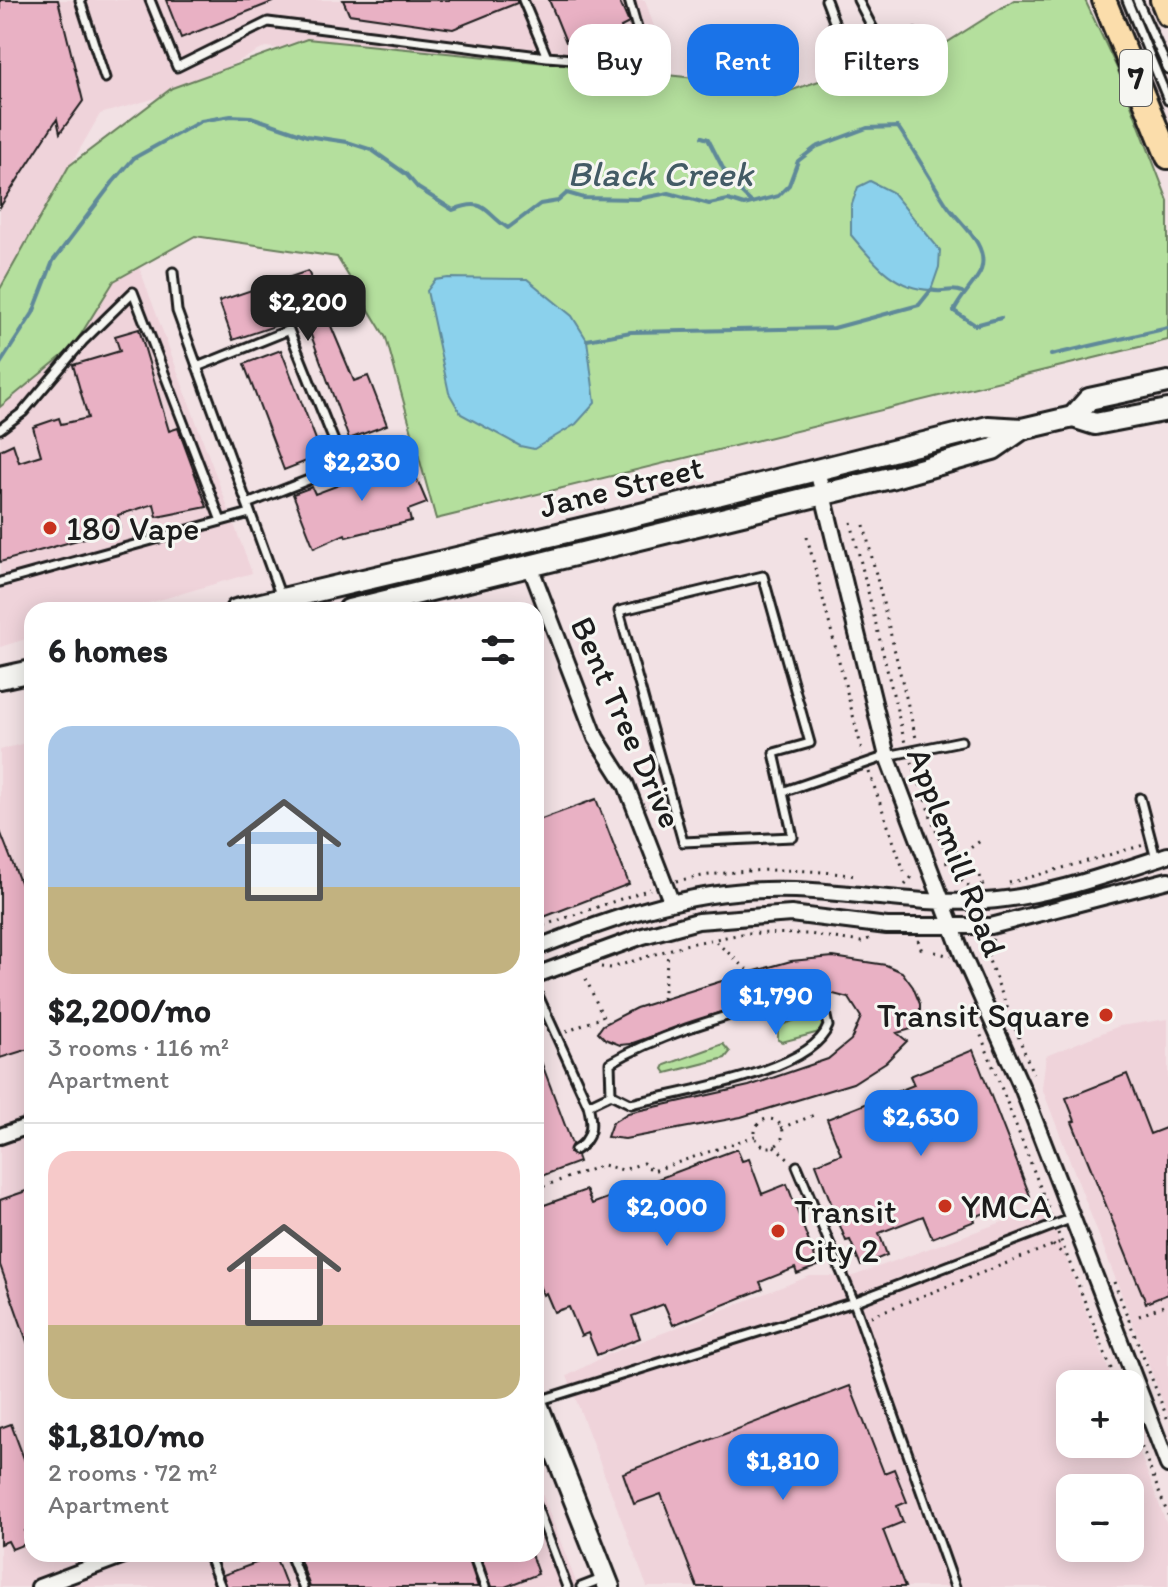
<!DOCTYPE html>
<meta charset="utf-8">
<style>
body{margin:0;font-family:Itim,sans-serif;background:#f6f6f6;color:#202124;height:100vh;display:flex;flex-direction:column;font-size:30px;white-space:nowrap}
*{box-sizing:border-box;margin:0}
p{font-size:26px;color:#757577}
.icon{flex:none;width:44px;height:44px;fill:none;stroke:currentColor;stroke-width:2;stroke-linecap:round;stroke-linejoin:round}
.map{position:relative;flex:1;overflow:hidden}
.details{position:absolute;left:24px;top:602px;width:520px;height:960px;display:flex;flex-direction:column;background:#fff;border-radius:24px;box-shadow:0 4px 20px #0003}
.details>*{flex:none}
.guide{position:absolute;left:568px;top:24px;width:480px;height:72px;display:flex;gap:16px}
.buttons{position:absolute;left:1056px;top:1370px;display:grid;gap:16px}
.buttons a{display:grid;place-items:center;width:88px;height:88px;border-radius:16px;background:#fff;box-shadow:0 4px 20px #0003;font-size:40px}
.price{position:absolute;translate:-50% -68px;padding:0 18px;border-radius:16px;background:#1a73e8;color:#fff;font-size:26px;line-height:52px;filter:drop-shadow(0 2px 4px #0008)}
.price::after{content:'';position:absolute;left:50%;top:48px;width:24px;height:18px;margin-left:-12px;background:inherit;clip-path:polygon(0 0,100% 0,50% 100%)}
.price.on{background:#222;color:#fff}
ul{padding:0;list-style:none}
li{display:grid;align-content:center;gap:16px;height:424px;padding:0 24px}
li+li{border-top:2px solid #e0e0e0}
li span{display:grid;place-items:center;height:248px;border-radius:24px;color:#555}
li>.icon{margin-inline-start:auto}
span .icon{width:144px;height:144px;fill:#fffc;stroke-width:1}
li b{font-size:34px}
h2{display:flex;justify-content:space-between;align-items:center;height:96px;padding:0 24px;font-size:34px}
.pill{padding:0 28px;border-radius:24px;background:#fff;box-shadow:0 4px 20px #0003;font-size:28px;line-height:72px}
.pill.on{background:#1a73e8;color:#fff}
.map>svg:first-child{display:block}
.built{fill:#efd3da;fill-rule:evenodd}
.green{fill:#b4df9d;stroke:#687e5c;stroke-width:2}
.water{fill:#8bd1ec;stroke:#5f8999;stroke-width:2}
.lines{fill:none;stroke-linecap:round;stroke-linejoin:round}
.stream{stroke:#5f8999;stroke-width:4}
.building{fill:#e9b1c4;stroke:#1c1c1c;stroke-width:2}
.lane-casing{stroke:#1c1c1c;stroke-width:13}
.street-casing{stroke:#1c1c1c;stroke-width:20}
.secondary-casing{stroke:#1c1c1c;stroke-width:26}
.primary-casing{stroke:#1c1c1c;stroke-width:28}
.path{stroke:#1c1c1c;stroke-width:3;stroke-dasharray:2 6;stroke-linecap:butt}
.lane{stroke:#f6f6f2;stroke-width:7}
.street{stroke:#f6f6f2;stroke-width:14}
.secondary{stroke:#f6f6f2;stroke-width:20}
.primary{stroke:#fbddab;stroke-width:22}
.poi-dot{fill:#c8321e;stroke:#f6f6f2;stroke-width:3}
.labels{text-anchor:middle;stroke-width:6;stroke-linejoin:round;paint-order:stroke}
.shield{fill:#f6f6f2;stroke:#5d5d5c;stroke-width:2}
.shield-label{font-size:32px;font-weight:bold;fill:#1c1c1c}
.street-label{font-size:34px;fill:#1c1c1c;stroke:#f6f6f2}
.poi-label{font-size:34px;fill:#1c1c1c;stroke:#f6f6f2;text-anchor:start}
.water-label{font-size:36px;font-style:italic;fill:#435b65;stroke:#f6f6f2}
</style>
<div class="map">
<svg width="1168" height="1587" viewBox="0 0 1168 1587">
<rect width="100%" height="100%" fill="#f2e1e4"/>
<filter id="ink" filterUnits="userSpaceOnUse"><feTurbulence type="fractalNoise" baseFrequency=".0125" numOctaves="2"/><feDisplacementMap in="SourceGraphic" scale="16" xChannelSelector="R" yChannelSelector="G"/><feConvolveMatrix kernelMatrix="1 2 1 2 8 2 1 2 1" color-interpolation-filters="sRGB"/></filter>
<g filter="url(#ink)">
<path class="built" d="M0,0H645L679,100L266,47L181,91L100,114L0,289Z
M139,267L252,573L125,610H32V637L0,647V407L73,347L114,281Z
M32,741V1554H536V1478L578,1587H0V750Z
M1168,1019V1415L1042,1088L1046,1056L1119,1026Z
M1046,1206L1114,1384H1070V1444H1130V1427L1168,1528V1587H647L567,1376L609,1354L810,1276H853ZM1070,1488H1130V1548H1070Z"/>
<path class="green" d="M1014,0H1085L1117,68L1168,201V340L436,519L386,338L337,257L195,236L114,281L73,347L0,407V289L69,166L172,88L307,39L716,80L775,96L901,53L943,45Z
M819,1012L826,1027L823,1031L782,1042L778,1040V1026Z
M723,1044L730,1052L725,1058L666,1073L663,1069L665,1065Z"/>
<path class="water" d="M870,181L892,192L940,250L939,267L931,290C893,289 873,261 851,235V207L858,187Z
M448,278L527,279L572,316L587,340L595,403L576,424L534,449L520,446L461,414L449,393L427,291L435,280Z"/>
<g class="lines">
<path class="stream" d="M702,137L708,139L730,182L752,203
M587,340L631,332L834,328L919,305L931,290C942,294 951,287 962,292
M1051,355L1168,328
M0,364L33,313L53,261L113,182L134,158L201,121L231,116L251,117L307,136L347,142L372,150L406,174L418,188L453,210C487,197 483,212 508,228L540,204L558,201L567,193L584,198L637,199L669,193L709,204L728,200L744,205L778,196L789,185L798,161L816,147L867,128L898,127C915,152 929,177 945,202C956,221 990,243 981,270C978,280 960,297 954,311L975,325L1001,318"/>
</g>
<path class="building" d="M0,0H58L83,101L60,133L57,119L0,207Z
M166,0H275V1L181,38Z
M343,0H517V3L453,29L349,14Z
M549,0H619L629,23L621,27L624,34L602,44L566,42Z
M308,271L354,381L368,376L387,425L349,439L304,316L233,340L219,301Z
M139,329L169,431L178,428L207,507L157,517L154,504L118,515L120,528L0,562V450L13,444L19,462L41,455L33,427L59,418L61,424L88,418L73,365L120,351L115,336Z
M281,350L322,455L284,470L244,364Z
M405,451L427,503L408,510L411,521L346,537L345,534L314,548L293,494L312,487L315,494L390,466L387,458Z
M596,799L629,884L536,920V821Z
M0,831L32,913V1048L0,1058Z
M833,957L886,965L902,972L913,987L920,1004V1017L915,1028L897,1033L907,1041L886,1062L853,1083L741,1117L625,1139L607,1137L612,1123L628,1113L749,1086L828,1059L851,1040L861,1017L849,998L818,990L783,993L738,1006L630,1044L620,1045L605,1039L598,1032L603,1025L636,1008L741,975L791,961Z
M536,1048L572,1144L569,1153L577,1156L579,1162L536,1178Z
M973,1050L1030,1196L974,1217L975,1221L932,1238L923,1216L879,1233L887,1255L861,1266L850,1240L846,1241L816,1164L841,1154L827,1119L914,1085L910,1076Z
M1127,1074L1150,1134L1168,1127V1294L1146,1303L1072,1122L1075,1121L1066,1098Z
M737,1149L742,1161L749,1159L762,1194L787,1184L818,1266L797,1274L795,1268L760,1282L763,1289L673,1325L664,1304L632,1316L640,1338L597,1355L588,1333L581,1336L569,1307L554,1312L546,1293L543,1295L536,1277V1208L586,1190L592,1204Z
M32,1189V1350H30L0,1265V1200Z
M850,1386L884,1473L894,1469L907,1502L897,1506L903,1522L883,1530L905,1587H697L661,1494L634,1504L623,1473Z
M11,1424L32,1480V1528L25,1531L30,1542L12,1549L8,1541L0,1544V1428Z
M298,1554H467L478,1587H310Z
M480,1554H531L538,1574L505,1587H491Z
M275,1556L287,1587H227L223,1575Z"/>
<g class="lines">
<defs>
<path id="lane" d="M80,0L105,78
M150,0L177,67L268,22L547,57
M523,0L547,57L624,63L635,57L642,46L629,0
M826,0C834,19 839,47 859,55L915,34
M858,0L883,48
M1127,0L1168,100
M1137,0L1168,69
M173,272L177,311L281,597
M197,367L289,330L344,466L247,504
M0,429L23,412L83,341L133,292L221,521
M763,576L810,743L774,753L793,837L683,842L619,611Z
M0,582L250,513
M785,791L887,756L961,741
M1140,798L1156,859
M536,991L588,1105L611,1094
M785,999L815,1005L825,1012L828,1026C811,1073 677,1092 631,1104L611,1094L610,1063C664,1032 726,1016 785,999Z
M575,1150C593,1140 593,1124 588,1105
M797,1166L854,1302L955,1587
M538,1401L854,1302L1073,1218
M536,1505L567,1587
M208,1554L221,1587
M290,1554L303,1587
M473,1554L485,1587
M581,1587L604,1578"/>
<path id="street" d="M817,470L887,756L963,956L1023,1090L1168,1465
M530,566L596,738L626,785L671,901
M536,948C610,919 684,892 765,890C839,888 911,906 985,901C1046,897 1110,874 1168,855
M536,975L643,936L698,921L791,914L887,926H991L1168,880
M0,1136L32,1125
M39,1587L127,1554"/>
<path id="secondary" d="M1073,417L1089,399L1168,382
M236,610L609,522L988,427L1022,429L1073,417L1095,424L1168,410
M349,610L894,477L993,449L1022,429
M0,678L32,671
M536,1402L609,1587"/>
<path id="primary" d="M1104,0L1168,157
M1162,0L1168,15"/>
</defs>
<use href="#lane" class="lane-casing"/>
<use href="#street" class="street-casing"/>
<use href="#secondary" class="secondary-casing"/>
<use href="#primary" class="primary-casing"/>
<path class="path" d="M851,522L905,743
M864,525L916,738
M807,537L863,754
M924,760L960,861L943,863
M912,762C924,792 944,871 970,887
M869,772L904,871
M958,857L983,839
M980,876L983,886
M676,881C737,868 795,867 857,876
M1009,883L1144,845
M905,885L915,873
M536,928L650,889
M993,939L989,946L988,958L1033,1074
M918,940L922,951
M716,942L750,972
M935,952L951,956
M601,967L611,968L684,945L747,933L809,934L861,942L871,938
M663,999L668,953
M978,1028L1051,1215
M566,1032L603,1017L586,979
M755 1133a14 14 0 1 1 28 0a14 14 0 1 1-28 0Z
M781,1128L817,1114
M774,1146L789,1159
M536,1189L603,1165L623,1170L643,1163L653,1171L755,1136
M1058,1233L1117,1384
M1053,1245L1065,1256
M1114,1282L1168,1420
M871,1316L1061,1242
M1139,1316L1168,1304
M1130,1417L1168,1515"/>
<use href="#lane" class="lane"/>
<use href="#street" class="street"/>
<use href="#secondary" class="secondary"/>
<use href="#primary" class="primary"/>
</g>
</g>
<g class="poi-dot">
<circle cx="50" cy="528" r="8"/>
<circle cx="1106" cy="1015" r="8"/>
<circle cx="945" cy="1206" r="8"/>
<circle cx="778" cy="1231" r="8"/>
</g>
<g class="labels">
<rect class="shield" x="1120" y="50" width="32" height="56" rx="6"/>
<g class="shield-label">
<text x="1136" y="89">7</text>
</g>
<g class="street-label">
<text transform="translate(621 486) rotate(-14)" y="12">Jane Street</text>
<text transform="translate(627 722) rotate(66)" y="12">Bent Tree Drive</text>
<text transform="translate(957 852) rotate(69)" y="12">Applemill Road</text>
</g>
<g class="poi-label">
<text x="66" y="540">180 Vape</text>
<text x="1090" y="1027" text-anchor="end">Transit Square</text>
<text x="961" y="1218">YMCA</text>
<text x="794" y="1223">Transit<tspan x="794" dy="39">City 2</tspan></text>
</g>
<g class="water-label">
<text x="660" y="186">Black Creek</text>
</g>
</g>
</svg>
<div class="buttons">
<a>+</a>
<a>−</a>
</div>
<b class="price on" style="left:308px;top:343px">$2,200</b>
<b class="price" style="left:362px;top:503px">$2,230</b>
<b class="price" style="left:776px;top:1037px">$1,790</b>
<b class="price" style="left:921px;top:1158px">$2,630</b>
<b class="price" style="left:667px;top:1248px">$2,000</b>
<b class="price" style="left:783px;top:1502px">$1,810</b>
<div class="guide">
<a class="pill">Buy</a>
<a class="pill on">Rent</a>
<a class="pill">Filters</a>
</div>
<section class="details">
<h2>6 homes<svg class="icon" aria-label="filters" viewBox="0 0 24 24"><path d="M4 7h16M4 17h16"/><circle cx="9" cy="7" r="2"/><circle cx="15" cy="17" r="2"/></svg></h2>
<ul>
<li><span style="background:linear-gradient(#a9c7e8 65%,#c2b280 0)"><svg class="icon" aria-label="home" viewBox="0 0 24 24"><path d="M3 11l9-7 9 7M6 9v11h12V9"/></svg></span><div><b>$2,200/mo</b><p>3 rooms · 116 m²</p><p>Apartment</p></div></li>
<li><span style="background:linear-gradient(#f6c9c9 70%,#c2b280 0)"><svg class="icon" aria-label="home" viewBox="0 0 24 24"><path d="M3 11l9-7 9 7M6 9v11h12V9"/></svg></span><div><b>$1,810/mo</b><p>2 rooms · 72 m²</p><p>Apartment</p></div></li>
</ul>
</section>
</div>
